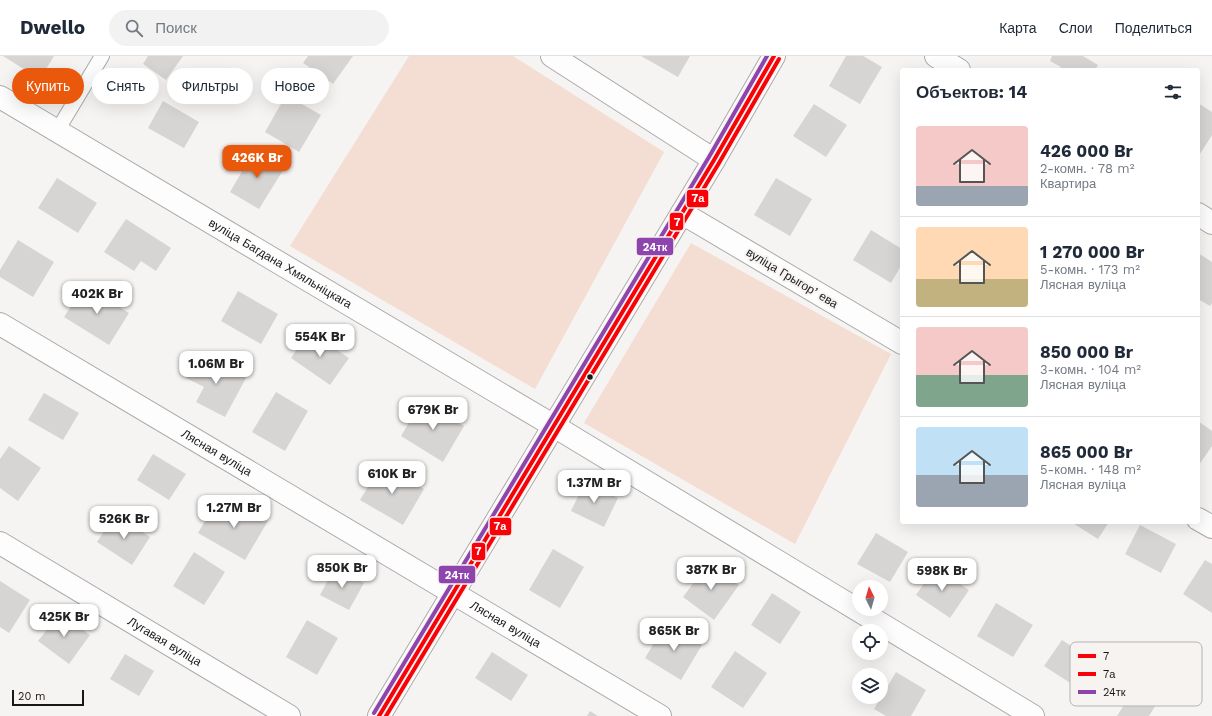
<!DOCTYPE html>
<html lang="ru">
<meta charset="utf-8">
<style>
body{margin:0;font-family:"Work Sans",sans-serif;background:#f2f2f3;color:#1f2937;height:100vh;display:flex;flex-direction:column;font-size:15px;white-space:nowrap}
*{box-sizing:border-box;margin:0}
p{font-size:13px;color:#747a83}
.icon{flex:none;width:22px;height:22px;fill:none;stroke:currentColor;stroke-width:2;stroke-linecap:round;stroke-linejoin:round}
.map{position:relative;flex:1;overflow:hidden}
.details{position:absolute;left:900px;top:12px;width:300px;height:456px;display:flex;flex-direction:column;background:#fff;border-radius:4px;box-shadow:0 4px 16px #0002}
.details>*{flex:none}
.hud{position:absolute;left:12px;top:12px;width:380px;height:36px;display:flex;gap:8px}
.needle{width:26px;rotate:355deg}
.fabs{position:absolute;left:852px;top:524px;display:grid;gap:8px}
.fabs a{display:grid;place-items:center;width:36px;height:36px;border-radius:50%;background:#fff;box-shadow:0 4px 16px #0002;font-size:20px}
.scale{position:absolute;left:12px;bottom:10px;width:72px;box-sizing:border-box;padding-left:4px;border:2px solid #191817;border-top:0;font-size:11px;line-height:14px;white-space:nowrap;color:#191817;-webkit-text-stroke:3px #f7f3f1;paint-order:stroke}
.price{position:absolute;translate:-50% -34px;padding:0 9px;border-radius:8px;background:#fff;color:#222;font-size:13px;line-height:26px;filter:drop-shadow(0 1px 2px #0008)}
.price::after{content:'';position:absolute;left:50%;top:24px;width:12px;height:9px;margin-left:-6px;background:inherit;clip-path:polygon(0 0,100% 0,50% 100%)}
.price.current{background:#ea580c;color:#fff}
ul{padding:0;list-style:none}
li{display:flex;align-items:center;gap:12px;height:100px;padding:0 16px}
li+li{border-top:1px solid #e0e1e3}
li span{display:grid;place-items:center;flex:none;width:112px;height:80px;border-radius:4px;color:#555}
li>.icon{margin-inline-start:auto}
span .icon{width:48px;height:48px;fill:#fffc;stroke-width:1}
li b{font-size:17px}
h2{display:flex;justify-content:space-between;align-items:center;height:48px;padding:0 16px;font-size:17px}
.chip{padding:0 14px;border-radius:18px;background:#fff;box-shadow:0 4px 16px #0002;font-size:14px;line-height:36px}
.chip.current{background:#ea580c;color:#fff}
header{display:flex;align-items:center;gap:24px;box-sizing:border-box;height:56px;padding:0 20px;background:#fff;border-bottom:1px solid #e0e1e3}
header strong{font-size:19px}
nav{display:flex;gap:22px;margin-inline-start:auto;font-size:14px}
.search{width:280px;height:36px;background:#f2f2f3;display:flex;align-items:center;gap:10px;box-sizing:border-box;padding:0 14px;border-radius:22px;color:#747a83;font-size:15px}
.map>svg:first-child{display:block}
.green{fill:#f4ddd2}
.building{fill:#d7d5d4}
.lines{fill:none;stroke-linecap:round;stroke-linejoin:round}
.service-casing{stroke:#acaaa9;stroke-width:16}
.minor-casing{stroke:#acaaa9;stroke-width:24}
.service{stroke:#fefdfd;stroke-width:14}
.minor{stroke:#fefdfd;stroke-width:22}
.bus-1-casing{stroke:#f7f3f1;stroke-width:7}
.bus-2-casing{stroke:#f7f3f1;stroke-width:7}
.bus-3-casing{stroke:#f7f3f1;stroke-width:7}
.bus-1{stroke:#f80207;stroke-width:4}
.bus-2{stroke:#f80207;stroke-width:4}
.bus-3{stroke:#8e44ad;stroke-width:4}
.bus-dot{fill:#191817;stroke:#f7f3f1;stroke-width:1.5}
.labels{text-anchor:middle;stroke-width:4;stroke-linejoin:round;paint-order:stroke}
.street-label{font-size:12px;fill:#191817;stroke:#f7f3f1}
.key{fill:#f7f3f1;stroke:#b4b1b0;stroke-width:1}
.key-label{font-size:11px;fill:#191817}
.line-badge{stroke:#f7f3f1;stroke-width:1.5}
.badge-label{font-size:11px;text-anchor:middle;font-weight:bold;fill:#fff}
</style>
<header>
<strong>Dwello</strong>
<div class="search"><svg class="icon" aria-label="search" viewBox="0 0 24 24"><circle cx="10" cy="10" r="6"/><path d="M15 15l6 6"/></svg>Поиск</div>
<nav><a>Карта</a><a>Слои</a><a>Поделиться</a></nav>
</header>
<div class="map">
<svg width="1212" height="660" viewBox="0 0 1212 660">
<rect width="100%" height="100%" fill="#f6f4f2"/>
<path class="green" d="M409,0H513L664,96L535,333L290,190Z
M691,187L891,298L795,488L584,367Z"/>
<path class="building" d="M3,0H54L40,23Z
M148,0H183L166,24L143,8Z
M308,0H353L333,28L303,7Z
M641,0H690L678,21Z
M846,0H863L882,11L860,48L829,30Z
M1052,0H1083L1098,9L1095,14H1059L1061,11L1050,5Z
M286,39L321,59L299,96L265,76Z
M163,45L199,66L184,92L148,72Z
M1198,47L1212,56V79L1198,101Z
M814,48L847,69L826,101L793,80Z
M255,93L285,111L259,153L230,136Z
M57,122L97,147L78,177L38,152Z
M776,122L812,143L790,180L754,159Z
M126,163L171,192L156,215L141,205L134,215L104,196Z
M871,174L902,193V208L891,227L853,204Z
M18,184L54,206L33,241L0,221V214Z
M1198,197L1212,206V247L1210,250L1198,243Z
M85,229L129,257L109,289L64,261Z
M238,235L278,258L261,288L221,265Z
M309,275L349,302L330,329L291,302Z
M200,298L246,322L225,361L196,346L204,331L186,322Z
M276,336L308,355L285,395L252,376Z
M44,337L79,357L63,384L28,364Z
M422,345L464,370L443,406L401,380Z
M1198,365L1212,375V390L1199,409L1198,408Z
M9,390L41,412L18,445L0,432V403Z
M153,398L186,418L169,444L137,424Z
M381,409L424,433L403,469L360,444Z
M585,426L618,442L604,471L571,455Z
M230,443L268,465L245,504L198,477L209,458L218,463Z
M115,458L150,481L132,509L97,486Z
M1071,466H1109L1098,483Z
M1140,469L1176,488L1161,517L1125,498Z
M876,477L908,496L890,526L857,508Z
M553,493L584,511L560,552L529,534Z
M194,496L225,516L204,549L173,530Z
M1205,504L1212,508V557L1183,538Z
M708,507L739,529L714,564L683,541Z
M335,511L364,527L349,554L320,539Z
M935,511L969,534L950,562L916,539Z
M0,525L30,544L9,577L0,571Z
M772,537L801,556L780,588L751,569Z
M996,547L1033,569L1013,601L977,580Z
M60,557L90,579L69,608L38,585Z
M307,564L338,582L317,619L286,601Z
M666,567L702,589L681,624L645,602Z
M1062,584L1099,608L1081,634L1044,610Z
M735,595L767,617L743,652L711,631Z
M492,596L528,619L511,645L475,622Z
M125,598L154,615L139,640L110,623Z
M896,616L926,634L911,660H886L874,653Z
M1136,630L1159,644L1149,660H1117Z
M590,655L598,660H587Z"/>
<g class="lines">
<defs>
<path id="service" d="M57,75L102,0"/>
<g id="minor">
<path d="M552,0L714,104"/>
<path d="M936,0L959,14"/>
<path id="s1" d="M0,41L554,370L1033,660"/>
<path d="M682,157L902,287"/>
<path d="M1198,158L1212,167"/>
<path id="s2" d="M0,268L660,660"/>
<path d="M1198,463L1212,471"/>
<path id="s3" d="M0,487L289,660"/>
<path d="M379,660L714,104L774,0"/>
</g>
</defs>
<use href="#service" class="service-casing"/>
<use href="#minor" class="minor-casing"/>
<use href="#service" class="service"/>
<use href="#minor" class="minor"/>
<defs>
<path id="bus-1" d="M379,660L714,104L774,0"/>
<path id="bus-2" d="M386,660L719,107L779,3"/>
<path id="bus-3" d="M374,657L709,101L767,0"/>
</defs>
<use href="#bus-1" class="bus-1-casing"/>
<use href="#bus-2" class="bus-2-casing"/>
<use href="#bus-3" class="bus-3-casing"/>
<use href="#bus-1" class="bus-1"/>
<use href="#bus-2" class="bus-2"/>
<use href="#bus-3" class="bus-3"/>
</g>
<circle class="bus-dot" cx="590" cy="321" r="3.5"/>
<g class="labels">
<g class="street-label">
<text dy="4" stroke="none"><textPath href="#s1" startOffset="326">вуліца Багдана Хмяльніцкага</textPath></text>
<text transform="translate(792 222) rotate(31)" y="4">вуліца Грыгорʼева</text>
<text dy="4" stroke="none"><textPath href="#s2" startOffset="252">Лясная вуліца</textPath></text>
<text dy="4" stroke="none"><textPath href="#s2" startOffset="588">Лясная вуліца</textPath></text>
<text dy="4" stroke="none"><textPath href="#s3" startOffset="192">Лугавая вуліца</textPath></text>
</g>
</g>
<rect x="1070" y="586" width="132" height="64" rx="6" class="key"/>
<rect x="1078" y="598" width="18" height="4" fill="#f80207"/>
<rect x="1078" y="616" width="18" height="4" fill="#f80207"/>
<rect x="1078" y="634" width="18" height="4" fill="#8e44ad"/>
<g class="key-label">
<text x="1103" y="604">7</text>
<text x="1103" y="622">7а</text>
<text x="1103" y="640">24тк</text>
</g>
<g class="line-badge">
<rect x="686" y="133" width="23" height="19" rx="4" fill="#f80207"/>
<rect x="669" y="156" width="15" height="19" rx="4" fill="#f80207"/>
<rect x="636" y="181" width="38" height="19" rx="4" fill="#8e44ad"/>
<rect x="489" y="461" width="23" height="19" rx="4" fill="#f80207"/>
<rect x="471" y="486" width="15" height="19" rx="4" fill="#f80207"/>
<rect x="438" y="509" width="38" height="19" rx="4" fill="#8e44ad"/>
</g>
<g class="badge-label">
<text x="698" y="146">7а</text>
<text x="677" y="170">7</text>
<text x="655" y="195">24тк</text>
<text x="500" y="474">7а</text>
<text x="478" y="499">7</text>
<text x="457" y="523">24тк</text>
</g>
</svg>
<div class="fabs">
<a><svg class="needle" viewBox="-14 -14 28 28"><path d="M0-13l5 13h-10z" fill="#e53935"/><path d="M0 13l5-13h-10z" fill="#747a83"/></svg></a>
<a><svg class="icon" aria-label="locate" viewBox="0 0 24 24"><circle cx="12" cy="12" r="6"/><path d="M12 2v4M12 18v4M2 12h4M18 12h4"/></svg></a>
<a><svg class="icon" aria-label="layers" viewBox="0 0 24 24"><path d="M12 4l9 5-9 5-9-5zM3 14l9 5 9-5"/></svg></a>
</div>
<div class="scale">20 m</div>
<b class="price current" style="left:257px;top:123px">426K Br</b>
<b class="price" style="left:97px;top:259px">402K Br</b>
<b class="price" style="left:320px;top:302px">554K Br</b>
<b class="price" style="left:216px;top:329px">1.06M Br</b>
<b class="price" style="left:433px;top:375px">679K Br</b>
<b class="price" style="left:392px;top:439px">610K Br</b>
<b class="price" style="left:594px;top:448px">1.37M Br</b>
<b class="price" style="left:234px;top:473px">1.27M Br</b>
<b class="price" style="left:124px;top:484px">526K Br</b>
<b class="price" style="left:342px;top:533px">850K Br</b>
<b class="price" style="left:711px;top:535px">387K Br</b>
<b class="price" style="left:942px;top:536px">598K Br</b>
<b class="price" style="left:64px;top:582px">425K Br</b>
<b class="price" style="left:674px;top:596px">865K Br</b>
<div class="hud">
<a class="chip current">Купить</a>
<a class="chip">Снять</a>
<a class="chip">Фильтры</a>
<a class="chip">Новое</a>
</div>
<section class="details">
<h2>Объектов: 14<svg class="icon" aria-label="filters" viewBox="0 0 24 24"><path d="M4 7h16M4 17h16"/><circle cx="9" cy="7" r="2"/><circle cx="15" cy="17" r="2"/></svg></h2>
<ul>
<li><span style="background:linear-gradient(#f6c9c9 75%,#9aa5b1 0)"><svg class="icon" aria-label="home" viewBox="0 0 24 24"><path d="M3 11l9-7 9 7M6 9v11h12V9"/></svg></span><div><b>426 000 Br</b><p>2-комн. · 78 m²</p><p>Квартира</p></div></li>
<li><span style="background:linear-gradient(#ffd9b3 65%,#c2b280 0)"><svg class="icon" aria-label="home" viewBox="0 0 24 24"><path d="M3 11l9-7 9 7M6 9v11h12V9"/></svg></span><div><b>1 270 000 Br</b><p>5-комн. · 173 m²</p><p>Лясная вуліца</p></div></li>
<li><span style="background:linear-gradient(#f6c9c9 60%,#7fa58c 0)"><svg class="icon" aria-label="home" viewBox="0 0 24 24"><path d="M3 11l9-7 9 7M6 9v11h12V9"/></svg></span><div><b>850 000 Br</b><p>3-комн. · 104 m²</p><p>Лясная вуліца</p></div></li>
<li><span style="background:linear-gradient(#bfe0f5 60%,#9aa5b1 0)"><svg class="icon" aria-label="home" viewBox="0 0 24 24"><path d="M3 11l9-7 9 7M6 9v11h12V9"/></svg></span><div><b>865 000 Br</b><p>5-комн. · 148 m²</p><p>Лясная вуліца</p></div></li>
</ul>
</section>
</div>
